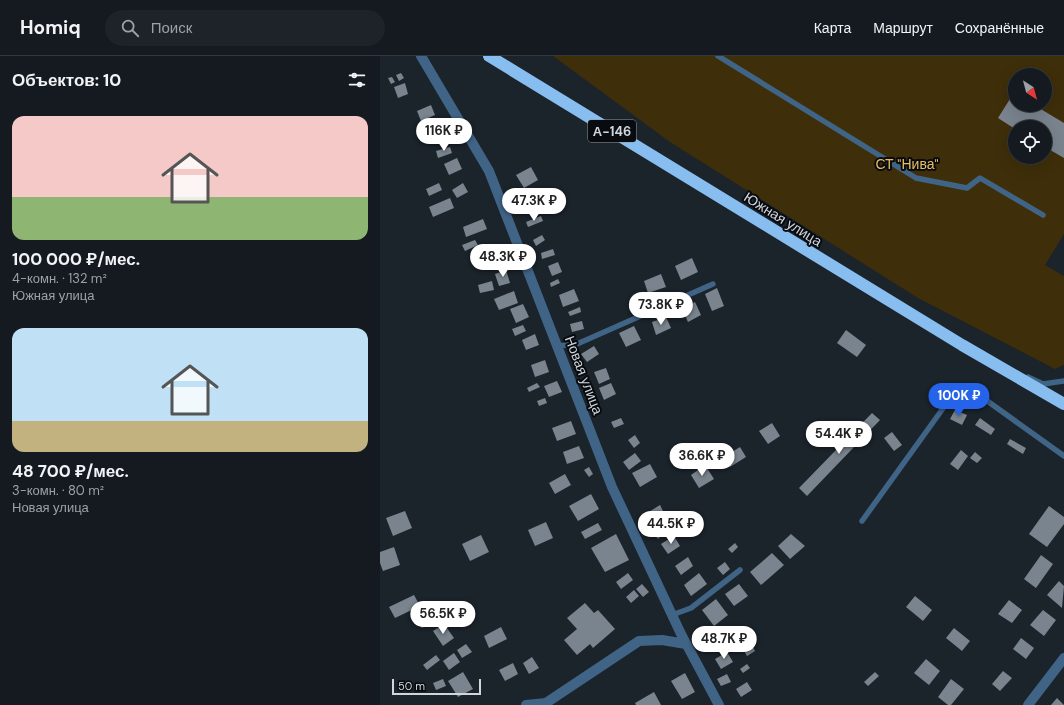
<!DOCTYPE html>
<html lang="ru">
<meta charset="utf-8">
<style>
body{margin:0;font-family:"DM Sans",sans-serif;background:#1d2329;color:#f1f3f6;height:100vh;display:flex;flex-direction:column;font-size:15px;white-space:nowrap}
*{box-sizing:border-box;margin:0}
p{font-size:13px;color:#9da1a5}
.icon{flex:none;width:22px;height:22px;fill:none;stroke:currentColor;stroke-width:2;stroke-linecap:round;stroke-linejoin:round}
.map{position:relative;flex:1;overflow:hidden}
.details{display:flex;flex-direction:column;background:#141a20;width:380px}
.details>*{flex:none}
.needle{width:26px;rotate:144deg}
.tools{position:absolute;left:628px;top:12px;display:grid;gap:8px}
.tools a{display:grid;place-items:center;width:44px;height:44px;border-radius:50%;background:#141a20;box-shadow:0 4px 16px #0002,0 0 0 1px #33383e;font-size:20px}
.scale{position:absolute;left:12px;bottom:10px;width:89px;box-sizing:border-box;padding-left:4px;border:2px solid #d0d6db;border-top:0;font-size:11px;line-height:14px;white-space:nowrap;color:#d0d6db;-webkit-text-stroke:3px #080c10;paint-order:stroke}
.price{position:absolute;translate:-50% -34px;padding:0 9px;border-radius:14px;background:#fff;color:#222;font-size:13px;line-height:26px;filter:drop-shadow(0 1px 2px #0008)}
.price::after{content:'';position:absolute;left:50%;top:24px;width:12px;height:9px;margin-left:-6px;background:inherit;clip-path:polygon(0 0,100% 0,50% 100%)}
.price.selected{background:#2563eb;color:#fff}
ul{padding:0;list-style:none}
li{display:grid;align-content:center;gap:8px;height:212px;padding:0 12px}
li span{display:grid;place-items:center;height:124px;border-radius:12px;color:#555}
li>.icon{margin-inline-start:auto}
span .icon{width:72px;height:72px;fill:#fffc;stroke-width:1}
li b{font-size:17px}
h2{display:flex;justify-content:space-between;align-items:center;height:48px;padding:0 12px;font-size:17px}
header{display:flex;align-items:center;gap:24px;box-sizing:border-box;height:56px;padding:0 20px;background:#141a20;border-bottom:1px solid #33383e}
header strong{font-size:19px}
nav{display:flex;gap:22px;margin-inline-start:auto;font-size:14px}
.search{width:280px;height:36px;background:#1d2329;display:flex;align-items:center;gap:10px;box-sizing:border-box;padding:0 14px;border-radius:22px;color:#9da1a5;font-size:15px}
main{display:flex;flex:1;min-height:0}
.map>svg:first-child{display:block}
.green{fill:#3e2e0a;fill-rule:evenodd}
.building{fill:#7a848e}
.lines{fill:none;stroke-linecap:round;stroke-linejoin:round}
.lane{stroke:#406486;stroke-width:5.5}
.street{stroke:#406486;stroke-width:10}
.highway{stroke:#88bdf0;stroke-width:12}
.labels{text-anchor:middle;stroke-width:4;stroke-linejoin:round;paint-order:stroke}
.shield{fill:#080c10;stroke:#94999e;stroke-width:1}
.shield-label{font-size:13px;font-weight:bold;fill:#d0d6db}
.park-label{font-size:14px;fill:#eabd60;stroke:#080c10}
.street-label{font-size:14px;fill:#d0d6db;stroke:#080c10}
</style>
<header>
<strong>Homiq</strong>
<div class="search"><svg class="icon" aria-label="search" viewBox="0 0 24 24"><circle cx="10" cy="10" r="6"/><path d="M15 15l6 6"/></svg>Поиск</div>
<nav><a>Карта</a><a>Маршрут</a><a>Сохранённые</a></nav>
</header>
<main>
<section class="details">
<h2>Объектов: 10<svg class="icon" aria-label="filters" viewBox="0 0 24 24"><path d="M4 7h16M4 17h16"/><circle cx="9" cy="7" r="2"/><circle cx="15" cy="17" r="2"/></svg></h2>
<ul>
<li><span style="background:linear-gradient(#f6c9c9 65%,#8fb573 0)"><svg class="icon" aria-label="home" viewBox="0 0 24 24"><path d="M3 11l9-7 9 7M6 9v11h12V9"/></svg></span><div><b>100 000 ₽/мес.</b><p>4-комн. · 132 m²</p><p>Южная улица</p></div></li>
<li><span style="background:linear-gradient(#bfe0f5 75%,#c2b280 0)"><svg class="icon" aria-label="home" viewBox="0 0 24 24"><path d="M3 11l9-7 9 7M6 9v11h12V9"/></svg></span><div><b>48 700 ₽/мес.</b><p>3-комн. · 80 m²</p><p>Новая улица</p></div></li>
</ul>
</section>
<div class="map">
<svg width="684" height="649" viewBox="0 0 684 649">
<rect width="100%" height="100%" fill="#1b232b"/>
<path class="green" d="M173,0H684V178L665,209L684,220V309L675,313L538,242L290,86ZM635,19H665V49H635ZM635,71H665V101H635Z"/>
<path class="building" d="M21,17L24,22L19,25L16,19Z
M12,21L15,26L11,28L8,22Z
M25,27L28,38L18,42L14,31Z
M635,35V49H654L684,67V102L665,91V71H635V73L618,62Z
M51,49L55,59L41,65L37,55Z
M55,77L56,83L45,85L43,79Z
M70,91L72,97L58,102L56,95Z
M77,102L82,113L69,119L64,108Z
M151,111L158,124L144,132L136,119Z
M59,127L62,134L49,140L46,133Z
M83,127L88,136L77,142L72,134Z
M148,138L150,146L138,149L136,141Z
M70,142L74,152L53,161L49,151Z
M161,160L163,165L148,171L146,166Z
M103,163L107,173L86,181L83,171Z
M162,179L165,184L156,190L153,184Z
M95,184L98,189L85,195L82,189Z
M118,191L121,201L108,205L105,195Z
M173,193L175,199L162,203L161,197Z
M312,202L318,216L301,224L295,210Z
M178,206L182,216L172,220L168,210Z
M126,214L130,227L119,230L115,218Z
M281,218L286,231L268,237L264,225Z
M178,223L180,227L171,231L170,227Z
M112,225L114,234L100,237L98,229Z
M337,232L344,250L332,255L325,238Z
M194,233L199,245L183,251L179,239Z
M134,235L138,247L119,254L114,243Z
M315,246L321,259L308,266L302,253Z
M143,248L149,261L136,267L130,253Z
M200,251L201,256L190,260L188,256Z
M286,261L291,272L276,279L272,266Z
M202,265L204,273L192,276L190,268Z
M143,269L146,275L135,280L132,273Z
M254,270L261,284L246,291L239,277Z
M466,274L486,289L477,301L457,287Z
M155,278L159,289L146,294L142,284Z
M214,290L219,298L207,306L201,298Z
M165,304L169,316L155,321L151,309Z
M226,312L230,323L219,328L214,316Z
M177,325L182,336L169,341L164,330Z
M157,327L160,331L149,336L147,332Z
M231,327L236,338L224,344L219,332Z
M165,342L167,347L159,350L157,345Z
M575,354L587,359L582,369L570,363Z
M492,357L500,364L427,440L419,432Z
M241,362L244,368L234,372L231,366Z
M600,362L615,373L611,379L595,369Z
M191,365L196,378L177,385L172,372Z
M392,367L400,380L388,388L379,375Z
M512,376L522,389L514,395L504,382Z
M255,379L260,387L254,392L248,384Z
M630,383L646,392L643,398L627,388Z
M199,390L204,402L187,408L183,396Z
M360,391L366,401L350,411L344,401Z
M581,394L588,400L578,414L570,408Z
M595,396L602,402L597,407L590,402Z
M255,397L261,405L249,414L243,406Z
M270,408L277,421L260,431L252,417Z
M325,409L334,423L319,432L311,419Z
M209,411L213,418L209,421L204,414Z
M185,418L191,429L175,438L169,427Z
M211,438L219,453L198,465L189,450Z
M280,449L284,457L272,465L267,457Z
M669,450L684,461V468L667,491L649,478Z
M25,455L32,472L13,480L6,462Z
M294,456L298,461L289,469L285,464Z
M166,466L173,482L155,490L148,474Z
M218,467L222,474L205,483L201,476Z
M282,470L286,476L278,483L273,477Z
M236,478L249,504L225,516L211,492Z
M411,478L425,490L410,503L398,490Z
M101,479L109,496L90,505L82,488Z
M294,480L300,490L288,498L281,488Z
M355,487L358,491L352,497L348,493Z
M14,491L20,509L3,515L0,507V496Z
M392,497L404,509L381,529L370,516Z
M661,499L673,508L656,532L644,523Z
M308,501L313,510L301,519L295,510Z
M345,506L350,513L343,519L337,512Z
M248,517L253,524L241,533L236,526Z
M319,517L327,528L311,540L304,529Z
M679,525L684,530L682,552L667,539Z
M262,528L269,536L263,541L256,533Z
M359,528L368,540L354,550L345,538Z
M254,534L259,540L251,547L246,541Z
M34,539L40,550L15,562L9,551Z
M535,540L552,554L543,565L526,551Z
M336,543L348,559L334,570L322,554Z
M629,544L642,554L632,567L618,558Z
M205,547L214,557L218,554L235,573L213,592L210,588L197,599L184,584L197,573L187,562Z
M46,552L55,564L42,572L34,560Z
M663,554L676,564L664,580L650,569Z
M64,568L74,582L63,590L53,575Z
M121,571L127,583L109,592L104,580Z
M574,572L590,585L582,595L566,582Z
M338,579L343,587L332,595L326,588Z
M641,582L654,592L646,603L633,593Z
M370,585L375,595L367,600L361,590Z
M86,588L92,596L82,602L77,594Z
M347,596L353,606L341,613L335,603Z
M74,597L80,606L69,614L63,605Z
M56,599L60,604L47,614L43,609Z
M152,601L159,612L149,618L143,607Z
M546,603L560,615L549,629L534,617Z
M133,607L138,618L125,625L119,614Z
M367,608L370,612L363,617L360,613Z
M623,615L632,622L620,635L612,628Z
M83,616L93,633L78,641L68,625Z
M495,616L499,620L488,630L484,626Z
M305,617L315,636L302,643L291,625Z
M347,618L351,626L341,630L337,623Z
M63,623L66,630L56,634L53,627Z
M571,623L584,633L571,649H568L558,641Z
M367,626L372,634L361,641L356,633Z
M274,636L281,649H256L255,647Z
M677,642L684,649H671Z"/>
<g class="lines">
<path class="lane" d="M338,0L536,122L587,132L600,122L663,159
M178,290L197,288L333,228
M648,321L663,328L684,325
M482,465L564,351L592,334L684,400
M292,559L311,552L360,514"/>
<path class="street" d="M41,0L109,115L232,431L301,578L339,649
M146,649L166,647L259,585L282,584L306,588
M648,649L684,602"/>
<path class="highway" d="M109,0L582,289L684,348"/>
</g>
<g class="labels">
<rect class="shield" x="208" y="64" width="48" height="22" rx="3"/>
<g class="shield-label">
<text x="232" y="80">А-146</text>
</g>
<g class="park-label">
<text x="527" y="113">СТ "Нива"</text>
</g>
<g class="street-label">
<text transform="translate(403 163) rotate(32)" y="5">Южная улица</text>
<text transform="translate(204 319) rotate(69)" y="5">Новая улица</text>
</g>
</g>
</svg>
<div class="tools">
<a><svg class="needle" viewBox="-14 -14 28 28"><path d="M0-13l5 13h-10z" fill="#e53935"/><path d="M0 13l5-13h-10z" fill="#9da1a5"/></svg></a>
<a><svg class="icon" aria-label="locate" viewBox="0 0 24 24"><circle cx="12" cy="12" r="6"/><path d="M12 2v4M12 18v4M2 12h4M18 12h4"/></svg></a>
</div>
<div class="scale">50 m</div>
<b class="price" style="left:64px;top:96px">116K ₽</b>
<b class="price" style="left:154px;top:166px">47.3K ₽</b>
<b class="price" style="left:123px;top:222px">48.3K ₽</b>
<b class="price" style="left:281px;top:270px">73.8K ₽</b>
<b class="price selected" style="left:579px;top:361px">100K ₽</b>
<b class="price" style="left:459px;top:399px">54.4K ₽</b>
<b class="price" style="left:322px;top:421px">36.6K ₽</b>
<b class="price" style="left:291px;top:489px">44.5K ₽</b>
<b class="price" style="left:63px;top:579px">56.5K ₽</b>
<b class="price" style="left:344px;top:604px">48.7K ₽</b>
</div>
</main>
